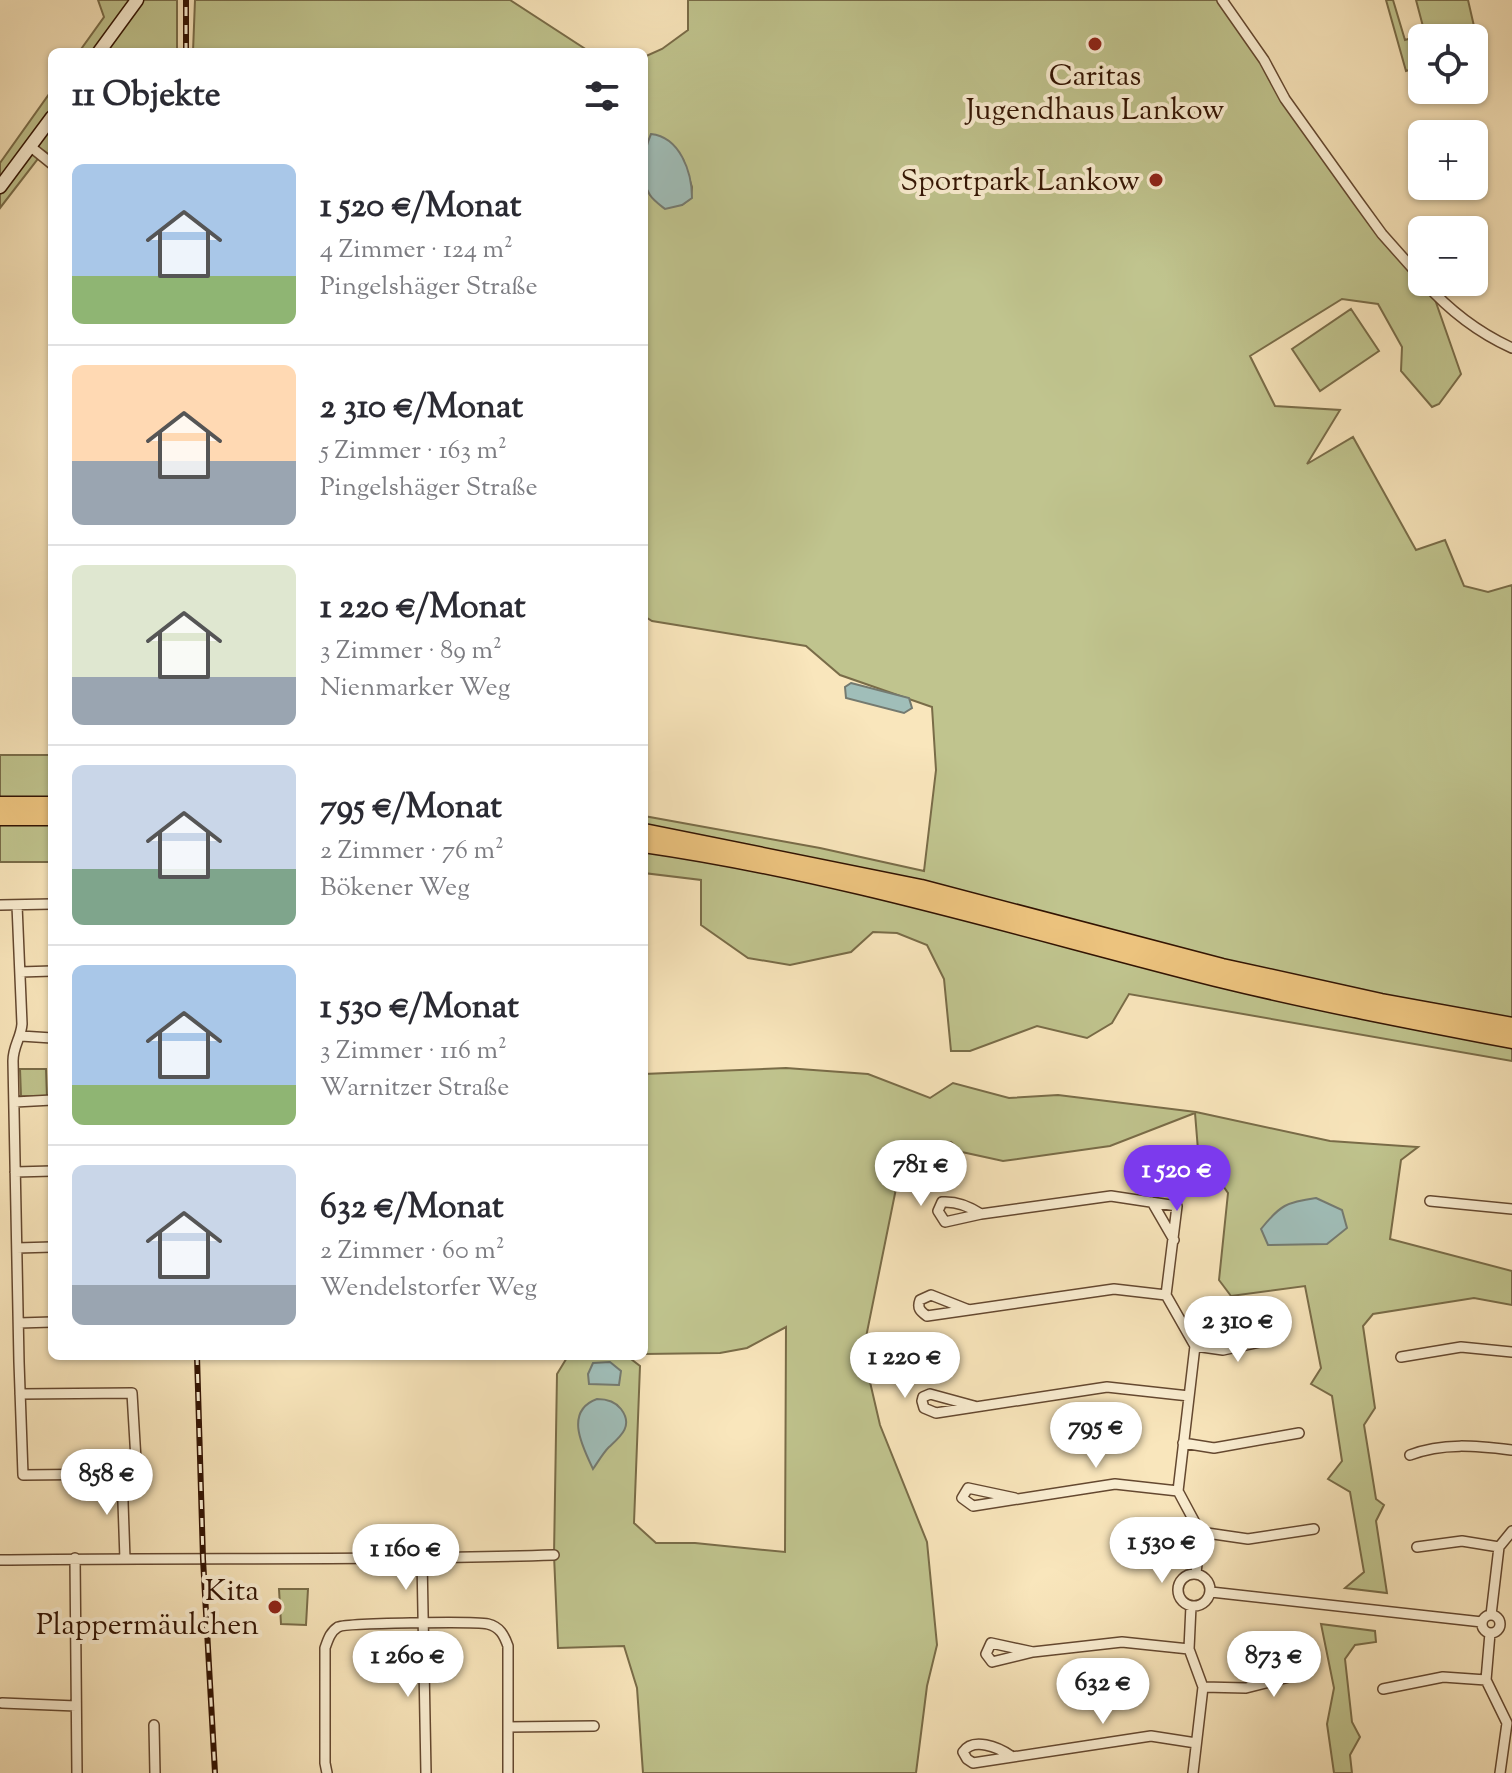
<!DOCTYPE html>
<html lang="de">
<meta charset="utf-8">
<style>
body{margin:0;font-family:"Sorts Mill Goudy",serif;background:#f7f7f7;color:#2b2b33;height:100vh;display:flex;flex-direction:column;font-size:30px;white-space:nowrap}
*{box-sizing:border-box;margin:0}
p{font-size:26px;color:#7c7c81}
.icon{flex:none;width:44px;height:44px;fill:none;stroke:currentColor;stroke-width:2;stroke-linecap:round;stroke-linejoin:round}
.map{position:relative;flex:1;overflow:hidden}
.panel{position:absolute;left:48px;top:48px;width:600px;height:1312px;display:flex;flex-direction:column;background:#fff;border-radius:12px;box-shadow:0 2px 6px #0004}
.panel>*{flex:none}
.controls{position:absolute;left:1408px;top:24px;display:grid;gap:16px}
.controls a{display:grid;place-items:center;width:80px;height:80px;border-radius:12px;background:#fff;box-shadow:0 2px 6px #0004;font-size:40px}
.price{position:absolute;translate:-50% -68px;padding:0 18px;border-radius:28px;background:#fff;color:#222;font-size:26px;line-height:52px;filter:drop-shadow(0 2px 4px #0008)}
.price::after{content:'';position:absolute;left:50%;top:48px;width:24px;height:18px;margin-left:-12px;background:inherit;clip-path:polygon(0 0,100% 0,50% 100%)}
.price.active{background:#7c3aed;color:#fff}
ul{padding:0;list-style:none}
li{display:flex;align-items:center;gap:24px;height:200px;padding:0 24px}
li+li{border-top:2px solid #e1e1e2}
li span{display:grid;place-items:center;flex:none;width:224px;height:160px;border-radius:12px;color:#555}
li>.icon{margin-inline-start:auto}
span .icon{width:96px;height:96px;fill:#fffc;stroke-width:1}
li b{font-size:34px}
h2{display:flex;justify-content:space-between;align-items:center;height:96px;padding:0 24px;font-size:34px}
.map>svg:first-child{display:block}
.green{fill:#c0c48e;stroke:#796c48;stroke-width:2}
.water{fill:#a0beb9;stroke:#747a70;stroke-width:2}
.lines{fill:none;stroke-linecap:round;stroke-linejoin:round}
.street-casing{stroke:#644830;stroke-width:12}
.secondary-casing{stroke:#321302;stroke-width:15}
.highway-casing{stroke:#321302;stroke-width:19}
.street{stroke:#fbefd3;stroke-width:9}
.secondary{stroke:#fbefd3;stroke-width:12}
.highway{stroke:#ecc37e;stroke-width:16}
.rail-casing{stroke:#321302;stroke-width:6}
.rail{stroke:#fbefd3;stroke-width:3;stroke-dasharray:9;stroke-linecap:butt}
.poi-dot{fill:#8f2418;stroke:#fbefd3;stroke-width:3}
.labels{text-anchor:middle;stroke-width:8;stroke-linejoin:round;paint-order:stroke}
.poi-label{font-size:30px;fill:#321302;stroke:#fbefd3;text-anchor:end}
</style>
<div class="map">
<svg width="1512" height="1773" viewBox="0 0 1512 1773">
<rect width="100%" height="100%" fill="#f9e6bc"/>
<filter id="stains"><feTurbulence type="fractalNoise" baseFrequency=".0025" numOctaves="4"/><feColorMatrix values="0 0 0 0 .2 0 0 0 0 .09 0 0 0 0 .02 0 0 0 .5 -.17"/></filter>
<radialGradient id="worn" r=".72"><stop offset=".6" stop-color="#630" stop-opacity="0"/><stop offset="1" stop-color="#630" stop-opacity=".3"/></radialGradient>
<path class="green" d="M98,0H177V52H79L104,17Z
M195,0H510L590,52H193Z
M688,0H1222L1382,234L1432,291L1461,374L1439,404L1432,407L1401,371L1402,347L1378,304L1342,299L1250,356L1275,406L1340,410L1307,464L1353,437L1416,550L1445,540L1464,586L1488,592L1512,585V1061L1129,994L1112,1023L1087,1038L1037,1026L970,1051H951L944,979L927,945L897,933L873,932L851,952L790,965L748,958L701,925V880L644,873V816L820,848L924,871L936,770L932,707L840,675L806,646L652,621L644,616V180L650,195L682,205L691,198L692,187L683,159L647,142L644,173V57L662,49L688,30Z
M1386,0H1393L1405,40L1425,34L1416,0H1468L1479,48L1474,50V38H1422V66L1406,71Z
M52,90V157L44,151L0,208V163Z
M1351,309L1379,351L1320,391L1292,349Z
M0,755H52V862H0Z
M786,1068L868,1074L930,1098L953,1083L1009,1098L1058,1095L1196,1112L1330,1141L1418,1147L1401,1160L1390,1239L1512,1271V1305L1474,1298L1373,1314L1363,1326L1375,1408L1364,1425L1376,1499L1384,1505L1376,1521L1387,1593L1345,1588L1364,1572L1350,1492L1328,1479L1342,1461L1332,1396L1311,1384L1321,1368L1305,1286L1231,1296L1219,1280L1228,1193L1198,1150L1195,1113L1110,1146L1003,1161L962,1152L951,1142L904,1149L863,1352L880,1425L927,1542L937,1645L927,1686L916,1773H643L637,1688L624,1646L558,1648L554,1555L557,1374L568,1356H627L640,1366L634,1523L656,1543H695L785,1552L786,1327L747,1348L720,1353L644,1354V1074Z
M20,1069H46L47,1097L21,1096Z
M279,1589H308L306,1625L281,1624Z
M1321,1624L1375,1631L1376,1642L1355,1645L1345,1659L1352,1722L1360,1737L1350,1755L1352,1773H1334L1327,1724L1334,1688Z"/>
<path class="water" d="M651,134C680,137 692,172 692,198L682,205L665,209C660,205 653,200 650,195C639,179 644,150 651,134Z
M851,683L909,698L912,708L904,713L846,698L845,687Z
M1316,1198L1342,1210L1347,1228L1327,1244L1268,1245L1261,1229C1280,1205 1287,1202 1316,1198Z
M610,1362L621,1371L619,1385L589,1384L588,1374L593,1363Z
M597,1399C607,1399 615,1401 621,1409C634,1426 620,1437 609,1447C603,1453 598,1462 593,1469C582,1446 564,1411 597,1399Z"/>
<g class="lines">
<defs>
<path id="street" d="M1222,0L1264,60L1285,99L1358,201L1382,234L1422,279
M31,147L52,164
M1424,282C1448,309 1479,333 1512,348
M0,905L52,904
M17,905L22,1024C21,1038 13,1046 13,1061L19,1362L23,1475L122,1474L133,1466L136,1460L132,1393L20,1394
M20,972L52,971
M21,1036L52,1038
M15,1102L52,1100
M15,1172L52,1171
M1430,1201L1512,1209
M1152,1202L1174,1240
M981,1214C969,1206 957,1201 942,1202L938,1211L945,1222L981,1214L1111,1196L1177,1206L1166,1295L1195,1346L1178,1491L1200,1532L1196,1574
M17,1248L52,1247
M969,1310L931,1295L920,1300C917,1308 920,1311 927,1316L1114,1289L1166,1295
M19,1323L52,1322
M1195,1346L1223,1350L1278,1338
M1401,1357L1461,1347L1512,1352
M974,1406L930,1394L923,1397L922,1401L924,1408L936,1413L1107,1387L1189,1396
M1183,1443L1214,1448L1299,1433
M1410,1455C1443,1442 1477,1446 1512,1450
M122,1474L125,1559
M1015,1498L968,1488L962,1498L973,1506L1115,1484L1178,1491
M1200,1532L1248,1539L1314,1529
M1417,1547L1462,1541L1499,1547
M75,1558L77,1773
M422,1559L426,1773
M0,1560C185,1557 369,1561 554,1555
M1178 1590a16 16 0 1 1 32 0a16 16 0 1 1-32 0Z
M1211,1592L1482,1622
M1191,1606L1189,1649L1203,1687L1193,1773
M1491,1615L1499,1547L1512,1531
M1482 1624a9 9 0 1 1 18 0a9 9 0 1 1-18 0Z
M1490,1633L1486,1680L1507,1723L1500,1773
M1033,1652L991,1643L986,1654L992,1662L1033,1652L1122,1642L1189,1649
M1203,1687L1246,1688L1293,1676
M1383,1689L1443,1677L1486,1680
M2,1703L76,1706
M154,1725L155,1773
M508,1727L594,1726
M1011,1756C998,1747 973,1737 963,1752L967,1759L973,1763L1151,1736L1196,1743
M327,1773L325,1763V1648C328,1640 330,1632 338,1627C345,1623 475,1621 488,1624C500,1627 504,1635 508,1646V1773"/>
<path id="secondary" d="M99,52L137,0
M0,187L52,117"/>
<path id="highway" d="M0,805H52
M0,817H52
M644,832L921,888L1222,967L1381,1002L1512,1026
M644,844C838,872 1026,930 1216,978C1314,1002 1413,1021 1512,1040"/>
</defs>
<use href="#street" class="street-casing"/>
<use href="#secondary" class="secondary-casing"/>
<use href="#highway" class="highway-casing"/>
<use href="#street" class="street"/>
<use href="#secondary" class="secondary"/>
<use href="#highway" class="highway"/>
<defs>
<path id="rail" d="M186,52V0
M197,1356L203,1559L215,1773"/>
</defs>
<use href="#rail" class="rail-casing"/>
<use href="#rail" class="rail"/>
</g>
<g class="poi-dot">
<circle cx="1095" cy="44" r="8"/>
<circle cx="1156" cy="180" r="8"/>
<circle cx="275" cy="1607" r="8"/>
</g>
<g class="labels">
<g class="poi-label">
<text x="1095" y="85" text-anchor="middle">Caritas<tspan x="1095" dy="34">Jugendhaus Lankow</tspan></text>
<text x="1140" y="190">Sportpark Lankow</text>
<text x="259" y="1600">Kita<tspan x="259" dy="34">Plappermäulchen</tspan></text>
</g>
</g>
<rect width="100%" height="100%" filter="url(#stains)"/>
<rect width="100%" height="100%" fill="url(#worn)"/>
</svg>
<div class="controls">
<a><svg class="icon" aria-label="locate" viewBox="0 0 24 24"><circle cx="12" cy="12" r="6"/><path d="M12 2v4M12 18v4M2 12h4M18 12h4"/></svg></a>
<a>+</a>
<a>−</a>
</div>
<b class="price" style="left:921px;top:1208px">781 €</b>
<b class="price active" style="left:1177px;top:1213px">1 520 €</b>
<b class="price" style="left:1238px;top:1364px">2 310 €</b>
<b class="price" style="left:905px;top:1400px">1 220 €</b>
<b class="price" style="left:1096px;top:1470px">795 €</b>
<b class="price" style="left:107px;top:1517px">858 €</b>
<b class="price" style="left:1162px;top:1585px">1 530 €</b>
<b class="price" style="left:406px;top:1592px">1 160 €</b>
<b class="price" style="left:408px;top:1699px">1 260 €</b>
<b class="price" style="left:1274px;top:1699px">873 €</b>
<b class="price" style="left:1103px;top:1726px">632 €</b>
<section class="panel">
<h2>11 Objekte<svg class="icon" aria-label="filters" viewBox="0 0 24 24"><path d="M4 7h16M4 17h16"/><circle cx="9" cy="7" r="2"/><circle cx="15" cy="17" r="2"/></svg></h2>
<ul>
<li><span style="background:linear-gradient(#a9c7e8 70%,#8fb573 0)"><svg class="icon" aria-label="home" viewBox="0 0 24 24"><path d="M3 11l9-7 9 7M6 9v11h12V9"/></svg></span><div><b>1 520 €/Monat</b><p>4 Zimmer · 124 m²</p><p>Pingelshäger Straße</p></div></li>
<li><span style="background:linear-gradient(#ffd9b3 60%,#9aa5b1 0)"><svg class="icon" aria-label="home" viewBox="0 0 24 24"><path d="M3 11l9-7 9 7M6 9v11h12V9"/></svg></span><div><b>2 310 €/Monat</b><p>5 Zimmer · 163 m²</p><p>Pingelshäger Straße</p></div></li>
<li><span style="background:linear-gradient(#dfe7d0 70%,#9aa5b1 0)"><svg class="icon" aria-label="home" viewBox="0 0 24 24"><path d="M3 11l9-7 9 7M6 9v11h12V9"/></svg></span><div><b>1 220 €/Monat</b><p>3 Zimmer · 89 m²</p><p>Nienmarker Weg</p></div></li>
<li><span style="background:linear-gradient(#c9d6e8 65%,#7fa58c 0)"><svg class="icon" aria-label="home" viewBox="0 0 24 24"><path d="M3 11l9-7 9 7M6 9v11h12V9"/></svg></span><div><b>795 €/Monat</b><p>2 Zimmer · 76 m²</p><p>Bökener Weg</p></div></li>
<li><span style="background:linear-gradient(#a9c7e8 75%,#8fb573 0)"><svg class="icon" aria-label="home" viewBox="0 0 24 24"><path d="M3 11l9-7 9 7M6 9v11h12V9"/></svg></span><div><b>1 530 €/Monat</b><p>3 Zimmer · 116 m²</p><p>Warnitzer Straße</p></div></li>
<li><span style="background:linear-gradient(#c9d6e8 75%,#9aa5b1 0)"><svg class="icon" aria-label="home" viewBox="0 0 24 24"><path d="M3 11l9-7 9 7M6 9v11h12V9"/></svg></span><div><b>632 €/Monat</b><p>2 Zimmer · 60 m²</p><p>Wendelstorfer Weg</p></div></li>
</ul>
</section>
</div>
